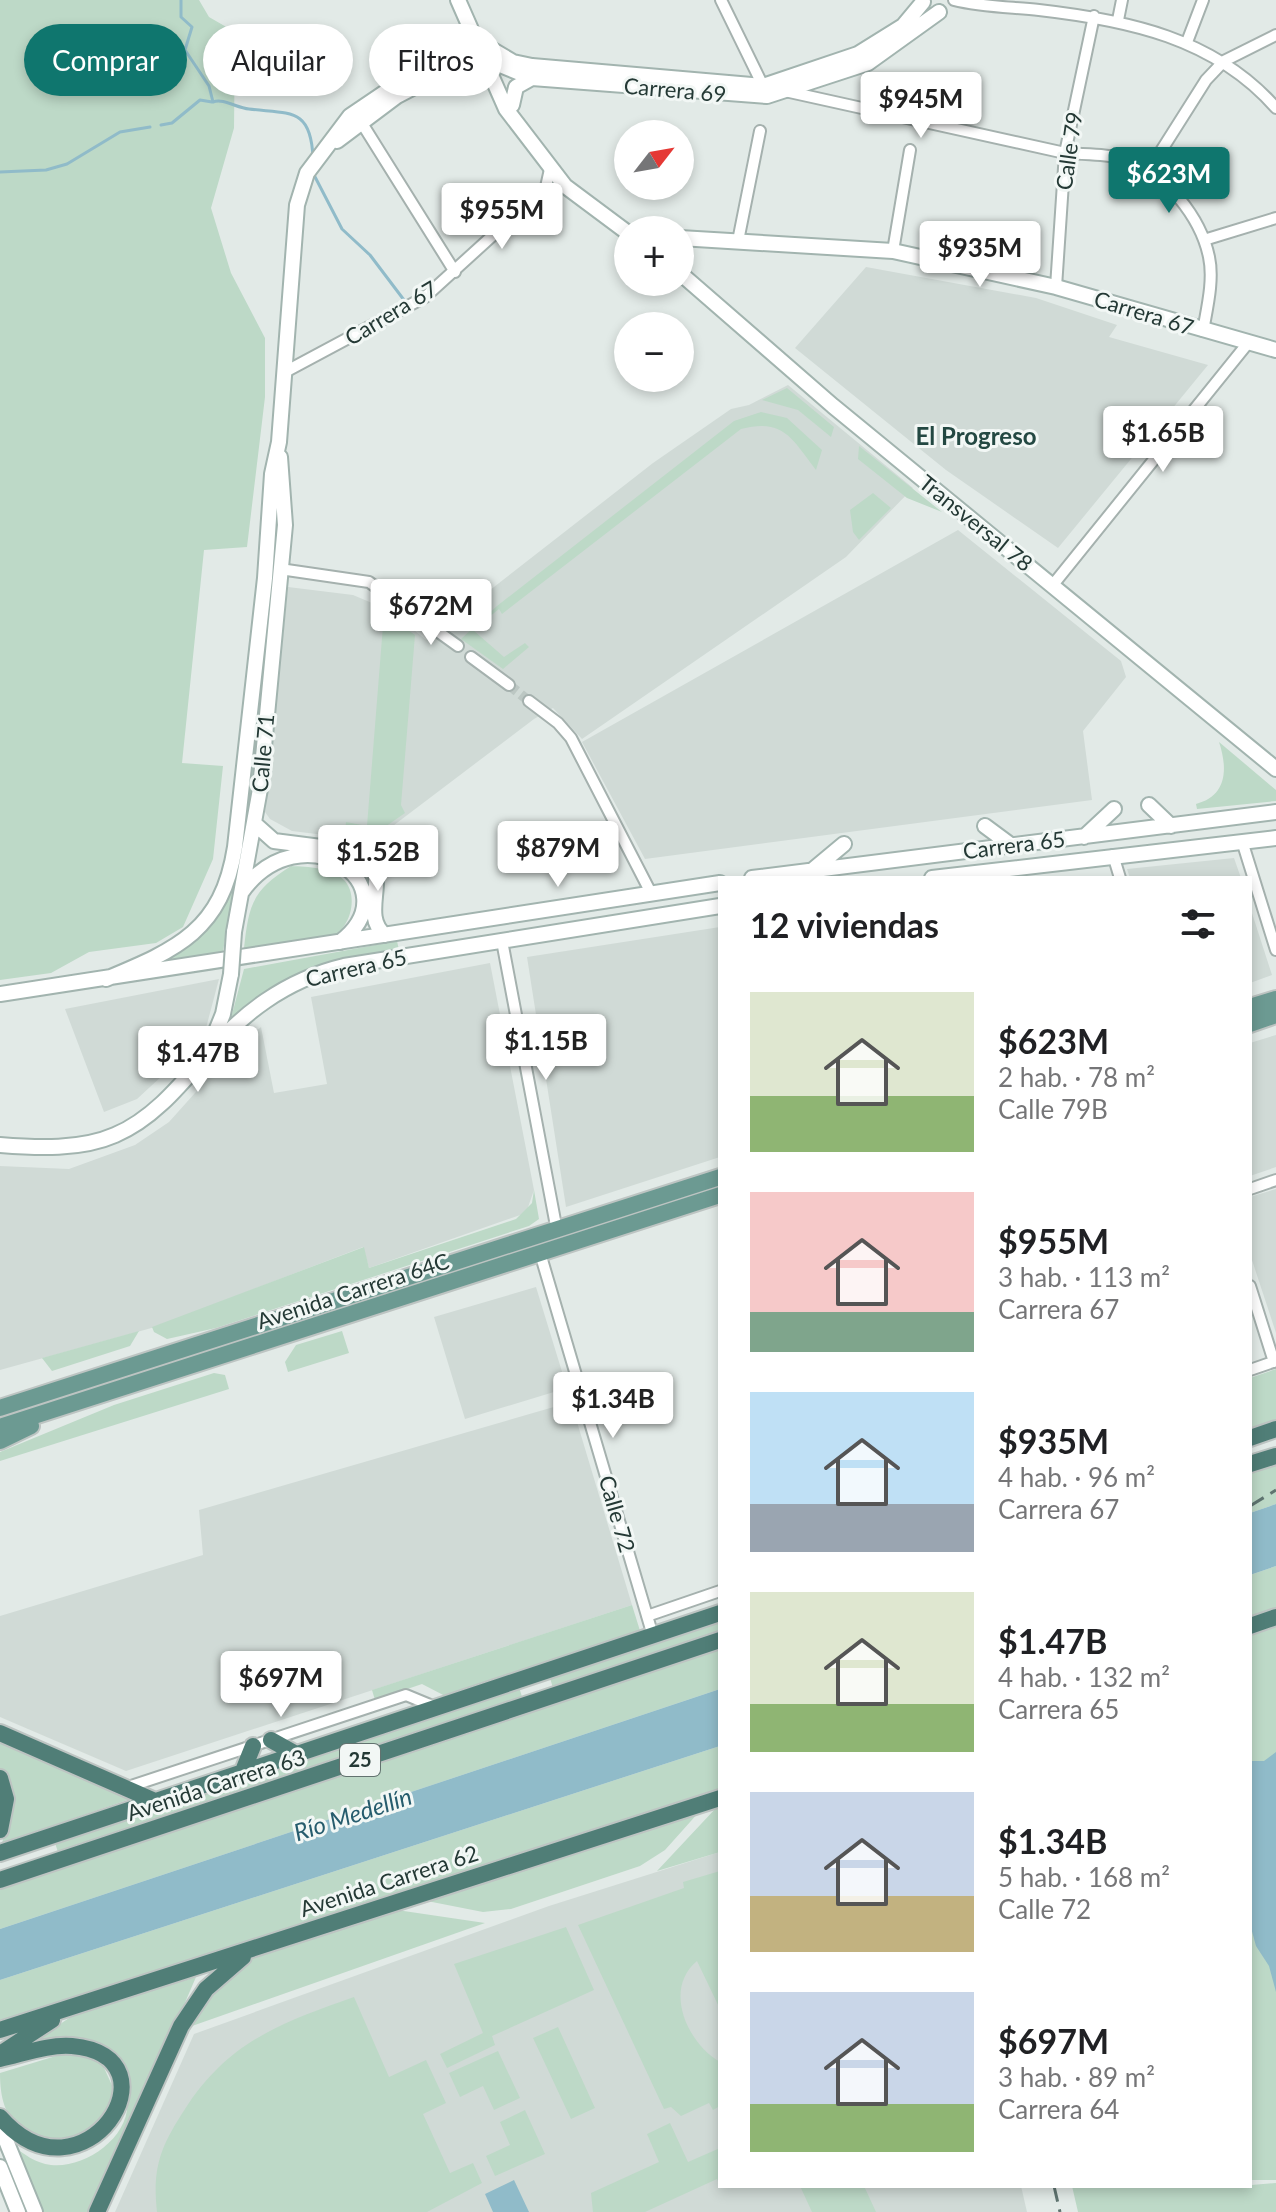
<!DOCTYPE html>
<html lang="es">
<meta charset="utf-8">
<style>
body{margin:0;font-family:Lato,sans-serif;background:#f6f6f6;color:#202124;height:100vh;display:flex;flex-direction:column;font-size:30px;white-space:nowrap}
*{box-sizing:border-box;margin:0}
p{font-size:26px;color:#757577}
.icon{flex:none;width:44px;height:44px;fill:none;stroke:currentColor;stroke-width:2;stroke-linecap:round;stroke-linejoin:round}
.map{position:relative;flex:1;overflow:hidden}
.sheet{position:absolute;left:718px;top:876px;width:534px;height:1312px;display:flex;flex-direction:column;background:#fff;border-radius:0px;box-shadow:0 4px 12px #0003}
.sheet>*{flex:none}
.hud{position:absolute;left:24px;top:24px;width:574px;height:72px;display:flex;gap:16px}
.needle{width:52px;rotate:59deg}
.fabs{position:absolute;left:614px;top:120px;display:grid;gap:16px}
.fabs a{display:grid;place-items:center;width:80px;height:80px;border-radius:50%;background:#fff;box-shadow:0 4px 12px #0003;font-size:40px}
.price{position:absolute;translate:-50% -68px;padding:0 18px;border-radius:8px;background:#fff;color:#222;font-size:26px;line-height:52px;filter:drop-shadow(0 2px 4px #0008)}
.price::after{content:'';position:absolute;left:50%;top:48px;width:24px;height:18px;margin-left:-12px;background:inherit;clip-path:polygon(0 0,100% 0,50% 100%)}
.price.on{background:#0f766e;color:#fff}
ul{padding:0;list-style:none}
li{display:flex;align-items:center;gap:24px;height:200px;padding:0 32px}
li span{display:grid;place-items:center;flex:none;width:224px;height:160px;border-radius:0px;color:#555}
li>.icon{margin-inline-start:auto}
span .icon{width:96px;height:96px;fill:#fffc;stroke-width:1}
li b{font-size:34px}
h2{display:flex;justify-content:space-between;align-items:center;height:96px;padding:0 32px;font-size:34px}
.chip{padding:0 28px;border-radius:36px;background:#fff;box-shadow:0 4px 12px #0003;font-size:28px;line-height:72px}
.chip.on{background:#0f766e;color:#fff}
.map>svg:first-child{display:block}
.built{fill:#d0dad6}
.green{fill:#bdd9c7}
.water{fill:#90bbc9}
.lines{fill:none;stroke-linecap:round;stroke-linejoin:round}
.stream{stroke:#90bbc9;stroke-width:3}
.minor-tunnel{stroke:#bcc7c3;stroke-width:10;stroke-dasharray:10 5;stroke-linecap:butt}
.minor-casing{stroke:#a5b1ae;stroke-width:14}
.secondary-casing{stroke:#a2b4af;stroke-width:18}
.primary-casing{stroke:#bdc4c2;stroke-width:20}
.trunk-casing{stroke:#bdc4c2;stroke-width:20}
.minor{stroke:#fff;stroke-width:10}
.secondary{stroke:#fff;stroke-width:14}
.primary{stroke:#6c9a92;stroke-width:16}
.trunk{stroke:#507e77;stroke-width:16}
.rail{stroke:#5f7470;stroke-width:3;stroke-dasharray:16 8;stroke-linecap:butt}
.secondary-bridge-casing{stroke:#a2b4af;stroke-width:18;stroke-linecap:butt}
.secondary-bridge{stroke:#fff;stroke-width:14}
.labels{text-anchor:middle;stroke-width:6;stroke-linejoin:round;paint-order:stroke}
.shield{fill:#f2f7f5;stroke:#62726f;stroke-width:2}
.shield-label{font-size:20px;font-weight:bold;fill:#243935}
.street-label{font-size:22px;fill:#243935;stroke:#f2f7f5}
.neighbourhood-label{font-size:24px;font-weight:bold;fill:#234842;stroke:#f2f7f5}
.water-label{font-size:24px;font-style:italic;fill:#265c6d;stroke:#f2f7f5}
</style>
<div class="map">
<svg width="1276" height="2212" viewBox="0 0 1276 2212">
<rect width="100%" height="100%" fill="#e2eae7"/>
<path class="built" d="M866,267L1036,298L1117,325L1109,337L1208,365L1058,548L946,470L795,348Z
M788,385L913,488L846,557L582,739L553,708L534,719L373,841L292,831L270,819L265,812L288,587L353,595L391,611L426,640L653,463L731,409L749,405Z
M958,530L1121,661L1126,677L1083,731L1092,800L645,859L582,742Z
M1234,858L1241,878H1130L1127,869Z
M1250,907L1272,975L1250,983Z
M720,927V1157L566,1207L527,957Z
M490,963L534,1190L526,1213L369,1268L363,1247L155,1327L0,1370V1166L69,1169L135,1145L169,1122L229,1055L261,1027L274,1093L327,1084L311,997Z
M219,979L206,1028L189,1051L137,1099L104,1112L65,1009Z
M1276,1035V1167L1250,1176V1043Z
M1276,1189V1333L1250,1254V1197Z
M536,1287L567,1388L465,1419L434,1317Z
M571,1402L632,1605L126,1771L0,1717V1616L203,1555L199,1510Z
M720,1852V2186H1021L1027,2212H115L194,2034L549,1906Z"/>
<path class="green" d="M0,0H199L209,17L235,32L234,128L211,208L231,273L265,338V397L247,547L204,550L182,763L223,766L213,859L183,927L156,943L89,952L51,973L0,980Z
M787,388L834,427L831,437L798,410L762,400Z
M761,412L787,418L822,450L816,470C792,439 784,418 741,429L502,614L499,609L473,630L504,657L525,643L529,647L503,669L461,639L497,606L734,421Z
M859,446L942,512L907,498L858,459Z
M873,493L891,508L859,540L853,532L850,510Z
M384,613L415,635L401,805L405,813L372,836L345,833L346,822L367,826Z
M256,705H263L250,833L232,898L223,951L162,964V960L234,877L243,838Z
M1219,742L1276,790V801L1197,809L1196,804C1227,796 1228,769 1219,742Z
M291,866C308,867 331,867 344,880C359,895 351,930 330,937C305,946 271,945 244,948C249,904 252,891 291,866Z
M397,941L399,950C325,964 287,967 230,1022L244,969Z
M534,1190L539,1219L529,1226L216,1328L167,1339L154,1332L152,1327L364,1247L369,1268L516,1219L532,1203Z
M139,1331L130,1346L52,1371L42,1358Z
M342,1331L349,1353L288,1372L285,1362L296,1345Z
M1276,1369V1423L1250,1431V1378Z
M214,1373L225,1375L229,1389L0,1461V1452L114,1405Z
M1276,1463V1504L1250,1513V1472Z
M1276,1566V1608L1250,1616V1575Z
M632,1605L641,1634L449,1698L422,1684L375,1700L372,1690Z
M720,1621V1633L553,1688L550,1678Z
M1276,1627V2180H1250V1636Z
M720,1646V1689L0,1929V1886Z
M519,1687L523,1700L59,1855L55,1843Z
M0,1737L136,1797L2,1843L11,1814L9,1788L0,1768Z
M720,1746V1790L0,2024V1980Z
M720,1806V1852L657,1871L716,1808Z
M699,1812L665,1850L640,1866L511,1909L483,1912L427,1901Z
M720,1871V2009L697,1961C663,1989 687,2043 720,2062V2106L713,2110L709,2103L681,2116L671,2107L664,2109L578,1925L684,1888L683,1882Z
M397,1910L485,1923L192,2026L221,1982L247,1958Z
M566,1927L594,1990L492,2036L495,2045L447,2068L440,2054L483,2033L454,1964Z
M196,1977L95,2212H39L12,2145C24,2154 35,2163 51,2165C84,2169 132,2137 127,2099C127,2092 121,2083 119,2076C102,2033 73,2034 32,2043L75,2014Z
M354,1997L389,2077L426,2060L446,2103L423,2114L450,2173L473,2163L482,2183L427,2212H157C152,2167 161,2146 185,2109C229,2041 281,2023 354,1997Z
M558,2027L595,2108L571,2119L533,2038Z
M498,2051L520,2098L494,2110L483,2086L460,2097L449,2073Z
M69,2052L101,2061L115,2092L89,2146L66,2153C24,2131 0,2127 0,2073Z
M525,2110L545,2154L495,2176L486,2156L510,2145L500,2122Z
M670,2123L688,2162L720,2148V2185L717,2179L645,2212H593L591,2193L659,2162L647,2134Z
M1276,2183V2212H1078L1072,2186L1228,2187Z
M800,2186H864L876,2212H812Z"/>
<path class="water" d="M1276,1504V1566L1250,1575V1513Z
M720,1689V1746L0,1980V1929Z
M1276,1752V1992L1269,1966L1256,1946L1250,1924V1761H1264Z
M514,2180L529,2212H493L485,2194Z"/>
<g class="lines">
<path class="stream" d="M181,0V17L192,27L185,50L209,86L213,102C223,98 237,108 249,109C290,114 311,107 313,158
M161,125L172,123L200,100L212,102
M0,172L46,170L67,164L120,132L150,127
M313,173L342,229L370,255L404,300"/>
<path class="minor-tunnel" d="M509,685L529,701"/>
<defs>
<path id="minor" d="M721,0L766,92
M954,0C981,7 1011,7 1039,10C1127,20 1215,38 1276,108
M1118,20L1122,0
M1187,42L1203,0
M785,91L1065,153C1086,154 1107,154 1127,160C1165,172 1201,218 1209,257C1214,280 1207,308 1203,331
M358,117L455,272
M1149,170L1206,80L1224,61L1276,35
M1204,240L1276,218
M738,241L760,131
M893,251L910,150
M1056,287L1065,153L1094,16
M283,373L425,297L546,187L550,169
M280,569L369,582L458,646
M1052,586L1248,343
M471,657L509,685
M529,701L558,723L571,738L651,893
M1242,841L1276,950
M1113,855L1120,878
M502,941L557,1231
M1250,1189L1276,1180
M540,1253L653,1636
M1250,1286L1274,1362
M1250,1370L1276,1361
M647,1616L720,1591
M125,1788L406,1695L435,1707"/>
<path id="secondary" d="M458,0L506,109L565,186L628,233
M512,105L516,87L532,78
M337,141L397,96L464,61L493,62L532,78L767,96L868,63L939,12
M680,238L893,251L1056,287L1276,350
M680,273L833,406L1276,769
M1149,805L1171,826
M256,825L274,841L368,853C389,879 360,915 385,935
M985,826L1012,846
M1084,837L1114,809
M814,869L844,844
M752,878L1276,812
M932,878L1276,838
M241,893C301,808 414,885 340,942
M234,932L260,789L285,525L280,457
M106,979C178,949 222,930 235,847L265,578L272,474L279,442L297,205L307,173L350,116L415,72L460,48L486,46L513,62L532,66L763,86L858,54L903,26L923,2
M0,994L720,883
M210,1046L223,1014L231,974
M0,1145C37,1148 81,1150 115,1135C151,1120 178,1088 203,1059C241,1014 285,980 344,966L720,906
M0,2126L35,2212
M0,2167L18,2212"/>
<path id="primary" d="M1250,1007L1276,999
M1250,1024L1276,1015
M0,1408L720,1177
M0,1427L720,1195
M0,1441L31,1426"/>
<path id="trunk" d="M1250,1438L1276,1429
M1250,1464L1276,1456
M1250,1626L1276,1617
M0,1733L155,1801
M271,1740L296,1754
M243,1771L253,1746
M0,1778L6,1799L0,1830
M0,1853L720,1613
M0,1880L720,1640
M0,2030L720,1798
M0,2054L52,2020
M0,2059C23,2054 49,2044 72,2046C184,2056 83,2212 0,2117
M97,2212L181,2026L206,1989L243,1957"/>
</defs>
<use href="#minor" class="minor-casing"/>
<use href="#secondary" class="secondary-casing"/>
<use href="#primary" class="primary-casing"/>
<use href="#trunk" class="trunk-casing"/>
<use href="#minor" class="minor"/>
<use href="#secondary" class="secondary"/>
<use href="#primary" class="primary"/>
<use href="#trunk" class="trunk"/>
<path class="rail" d="M1250,1506L1276,1490
M1054,2186L1060,2212"/>
<defs>
<path id="secondary-bridge" d="M231,974L234,932"/>
</defs>
<use href="#secondary-bridge" class="secondary-bridge-casing"/>
<use href="#secondary-bridge" class="secondary-bridge"/>
</g>
<g class="labels">
<rect class="shield" x="340" y="1744" width="40" height="32" rx="6"/>
<g class="shield-label">
<text x="360" y="1767">25</text>
</g>
<g class="street-label">
<text transform="translate(675 90) rotate(5)" y="8">Carrera 69</text>
<text transform="translate(1069 151) rotate(-82)" y="8">Calle 79</text>
<text transform="translate(391 313) rotate(-31)" y="8">Carrera 67</text>
<text transform="translate(1144 313) rotate(17)" y="8">Carrera 67</text>
<text transform="translate(976 523) rotate(39)" y="8">Transversal 78</text>
<text transform="translate(263 753) rotate(-85)" y="8">Calle 71</text>
<text transform="translate(1014 845) rotate(-7)" y="8">Carrera 65</text>
<text transform="translate(356 968) rotate(-13)" y="8">Carrera 65</text>
<text transform="translate(353 1291) rotate(-18)" y="8">Avenida Carrera 64C</text>
<text transform="translate(617 1514) rotate(74)" y="8">Calle 72</text>
<text transform="translate(216 1785) rotate(-18)" y="8">Avenida Carrera 63</text>
<text transform="translate(389 1881) rotate(-18)" y="8">Avenida Carrera 62</text>
</g>
<g class="neighbourhood-label">
<text x="976" y="445">El Progreso</text>
</g>
<g class="water-label">
<text transform="translate(353 1815) rotate(-18)" y="8">Río Medellín</text>
</g>
</g>
</svg>
<div class="fabs">
<a><svg class="needle" viewBox="-14 -14 28 28"><path d="M0-13l5 13h-10z" fill="#e53935"/><path d="M0 13l5-13h-10z" fill="#757577"/></svg></a>
<a>+</a>
<a>−</a>
</div>
<b class="price" style="left:921px;top:140px">$945M</b>
<b class="price on" style="left:1169px;top:215px">$623M</b>
<b class="price" style="left:502px;top:251px">$955M</b>
<b class="price" style="left:980px;top:289px">$935M</b>
<b class="price" style="left:1163px;top:474px">$1.65B</b>
<b class="price" style="left:431px;top:647px">$672M</b>
<b class="price" style="left:558px;top:889px">$879M</b>
<b class="price" style="left:378px;top:893px">$1.52B</b>
<b class="price" style="left:546px;top:1082px">$1.15B</b>
<b class="price" style="left:198px;top:1094px">$1.47B</b>
<b class="price" style="left:613px;top:1440px">$1.34B</b>
<b class="price" style="left:281px;top:1719px">$697M</b>
<div class="hud">
<a class="chip on">Comprar</a>
<a class="chip">Alquilar</a>
<a class="chip">Filtros</a>
</div>
<section class="sheet">
<h2>12 viviendas<svg class="icon" aria-label="filters" viewBox="0 0 24 24"><path d="M4 7h16M4 17h16"/><circle cx="9" cy="7" r="2"/><circle cx="15" cy="17" r="2"/></svg></h2>
<ul>
<li><span style="background:linear-gradient(#dfe7d0 65%,#8fb573 0)"><svg class="icon" aria-label="home" viewBox="0 0 24 24"><path d="M3 11l9-7 9 7M6 9v11h12V9"/></svg></span><div><b>$623M</b><p>2 hab. · 78 m²</p><p>Calle 79B</p></div></li>
<li><span style="background:linear-gradient(#f6c9c9 75%,#7fa58c 0)"><svg class="icon" aria-label="home" viewBox="0 0 24 24"><path d="M3 11l9-7 9 7M6 9v11h12V9"/></svg></span><div><b>$955M</b><p>3 hab. · 113 m²</p><p>Carrera 67</p></div></li>
<li><span style="background:linear-gradient(#bfe0f5 70%,#9aa5b1 0)"><svg class="icon" aria-label="home" viewBox="0 0 24 24"><path d="M3 11l9-7 9 7M6 9v11h12V9"/></svg></span><div><b>$935M</b><p>4 hab. · 96 m²</p><p>Carrera 67</p></div></li>
<li><span style="background:linear-gradient(#dfe7d0 70%,#8fb573 0)"><svg class="icon" aria-label="home" viewBox="0 0 24 24"><path d="M3 11l9-7 9 7M6 9v11h12V9"/></svg></span><div><b>$1.47B</b><p>4 hab. · 132 m²</p><p>Carrera 65</p></div></li>
<li><span style="background:linear-gradient(#c9d6e8 65%,#c2b280 0)"><svg class="icon" aria-label="home" viewBox="0 0 24 24"><path d="M3 11l9-7 9 7M6 9v11h12V9"/></svg></span><div><b>$1.34B</b><p>5 hab. · 168 m²</p><p>Calle 72</p></div></li>
<li><span style="background:linear-gradient(#c9d6e8 70%,#8fb573 0)"><svg class="icon" aria-label="home" viewBox="0 0 24 24"><path d="M3 11l9-7 9 7M6 9v11h12V9"/></svg></span><div><b>$697M</b><p>3 hab. · 89 m²</p><p>Carrera 64</p></div></li>
</ul>
</section>
</div>
